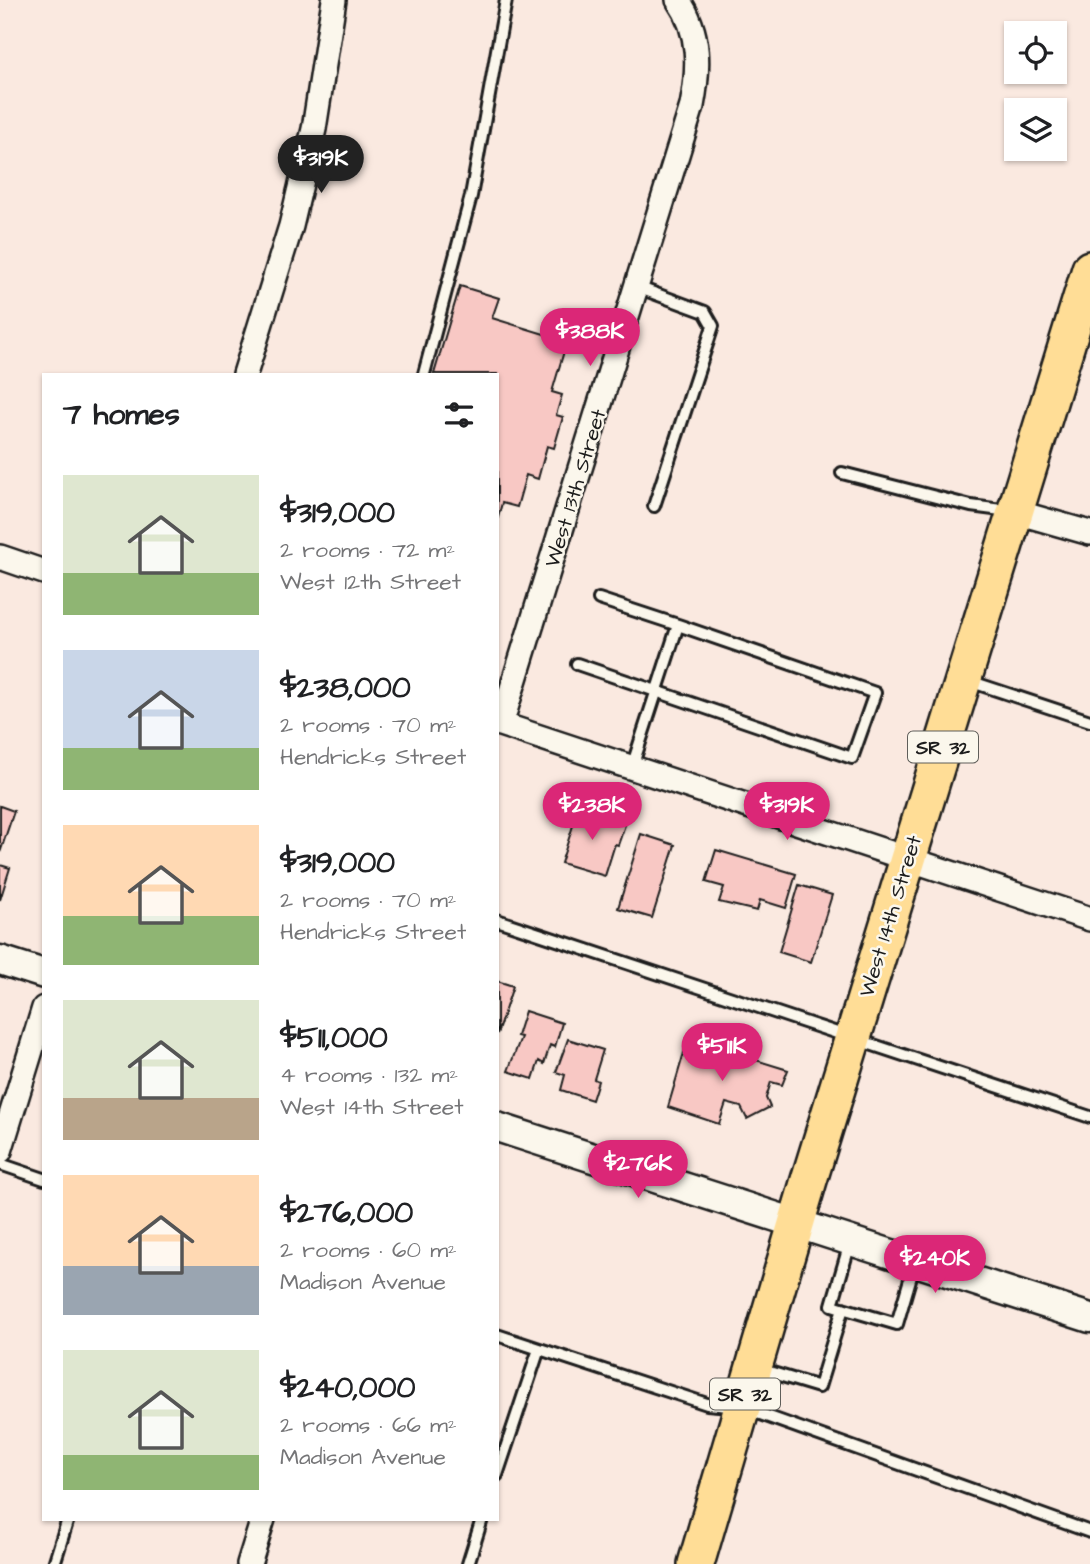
<!DOCTYPE html>
<meta charset="utf-8">
<style>
body{margin:0;font-family:"Architects Daughter",sans-serif;background:#f2f2f2;color:#202124;height:100vh;display:flex;flex-direction:column;font-size:26px;white-space:nowrap}
*{box-sizing:border-box;margin:0}
p{font-size:23px;color:#757577}
.icon{flex:none;width:38px;height:38px;fill:none;stroke:currentColor;stroke-width:2;stroke-linecap:round;stroke-linejoin:round}
.map{position:relative;flex:1;overflow:hidden}
.sheet{position:absolute;left:42px;top:373px;width:457px;height:1148px;display:flex;flex-direction:column;background:#fff;border-radius:0px;box-shadow:0 2px 5px #0004}
.sheet>*{flex:none}
.buttons{position:absolute;left:1004px;top:21px;display:grid;gap:14px}
.buttons a{display:grid;place-items:center;width:63px;height:63px;border-radius:0px;background:#fff;box-shadow:0 2px 5px #0004;font-size:35px}
.price{position:absolute;translate:-50% -60px;padding:0 16px;border-radius:24px;background:#db2777;color:#fff;font-size:23px;line-height:46px;filter:drop-shadow(0 2px 4px #0008)}
.price::after{content:'';position:absolute;left:50%;top:42px;width:21px;height:16px;margin-left:-10px;background:inherit;clip-path:polygon(0 0,100% 0,50% 100%)}
.price.current{background:#222;color:#fff}
ul{padding:0;list-style:none}
li{display:flex;align-items:center;gap:21px;height:175px;padding:0 21px}
li span{display:grid;place-items:center;flex:none;width:196px;height:140px;border-radius:0px;color:#555}
li>.icon{margin-inline-start:auto}
span .icon{width:84px;height:84px;fill:#fffc;stroke-width:1}
li b{font-size:30px}
h2{display:flex;justify-content:space-between;align-items:center;height:84px;padding:0 21px;font-size:30px}
.map>svg:first-child{display:block}
.building{fill:#f8c8c4;stroke:#1c1c1c;stroke-width:2}
.lines{fill:none;stroke-linecap:round;stroke-linejoin:round}
.service-casing{stroke:#1c1c1c;stroke-width:16}
.minor-casing{stroke:#1c1c1c;stroke-width:28}
.tertiary-casing{stroke:#1c1c1c;stroke-width:33}
.primary-casing{stroke:#1c1c1c;stroke-width:40}
.service{stroke:#fbf7ec;stroke-width:10}
.minor{stroke:#fbf7ec;stroke-width:23}
.tertiary{stroke:#fbf7ec;stroke-width:28}
.primary{stroke:#ffdd96;stroke-width:35}
.labels{text-anchor:middle;stroke-width:5;stroke-linejoin:round;paint-order:stroke}
.shield{fill:#fbf7ec;stroke:#5f5e5a;stroke-width:2}
.shield-label{font-size:19px;font-weight:bold;fill:#1c1c1c}
.street-label{font-size:21px;fill:#1c1c1c;stroke:#fbf7ec}
</style>
<div class="map">
<svg width="1090" height="1564" viewBox="0 0 1090 1564">
<rect width="100%" height="100%" fill="#fae9e0"/>
<filter id="ink" filterUnits="userSpaceOnUse"><feTurbulence type="fractalNoise" baseFrequency=".0143" numOctaves="2"/><feDisplacementMap in="SourceGraphic" scale="14" xChannelSelector="R" yChannelSelector="G"/><feConvolveMatrix kernelMatrix="1 2 1 2 8 2 1 2 1" color-interpolation-filters="sRGB"/></filter>
<g filter="url(#ink)">
<path class="building" d="M460,286L499,298L492,318L567,341L552,392L562,395L556,415L563,417L554,448L547,446L538,479L526,475L517,507L502,503L497,521V374H434Z
M0,806L14,811L0,853Z
M579,807L625,825L618,845L615,844L605,876L561,863Z
M641,834L675,845L652,918L618,908Z
M716,850L796,874L786,908L760,900L757,911L719,902L724,887L706,882Z
M0,865L10,868L0,900Z
M799,885L832,895L811,962L779,952Z
M497,981L513,986L497,1034Z
M525,1011L562,1023L555,1047L550,1045L544,1064L539,1061L533,1079L508,1071L521,1037L517,1036Z
M568,1039L603,1050L594,1079L598,1081L592,1100L561,1090L565,1075L556,1072Z
M688,1039L788,1070L782,1085L771,1082L766,1098L770,1107L747,1119L741,1107L726,1103L719,1124L668,1107Z"/>
<g class="lines">
<defs>
<path id="service" d="M637,287L705,312L713,326L654,506
M424,374L471,196L506,0
M842,473L971,506L1009,511
M599,599L678,625L632,767
M577,664L852,758L875,693L678,625
M969,681L1090,721
M497,920L1090,1117
M0,1164L44,1179
M850,1243L832,1305L897,1324L915,1262
M497,1335L707,1404L741,1407L1090,1532
M759,1369L819,1387L843,1308
M497,1475L539,1349
M54,1564L68,1519
M468,1564L482,1519"/>
<path id="minor" d="M245,374L291,226L314,129L334,0
M1016,512L1090,533
M0,557L44,572
M497,723L1090,919
M501,724L692,106C699,69 701,33 678,0
M0,1151L44,1008
M249,1564L263,1519"/>
<path id="tertiary" d="M0,960L44,974
M497,1127L1090,1318"/>
<path id="primary" d="M696,1564L809,1180L1090,269"/>
</defs>
<use href="#service" class="service-casing"/>
<use href="#minor" class="minor-casing"/>
<use href="#tertiary" class="tertiary-casing"/>
<use href="#primary" class="primary-casing"/>
<use href="#service" class="service"/>
<use href="#minor" class="minor"/>
<use href="#tertiary" class="tertiary"/>
<use href="#primary" class="primary"/>
</g>
</g>
<g class="labels">
<g class="shield">
<rect x="908" y="731.5" width="70" height="31" rx="5"/>
<rect x="710" y="1378.5" width="70" height="31" rx="5"/>
</g>
<g class="shield-label">
<text x="943" y="754">SR 32</text>
<text x="745" y="1401">SR 32</text>
</g>
<g class="street-label">
<text transform="translate(575 488) rotate(-73)" y="7">West 13th Street</text>
<text transform="translate(890 916) rotate(-73)" y="7">West 14th Street</text>
</g>
</g>
</svg>
<div class="buttons">
<a><svg class="icon" aria-label="locate" viewBox="0 0 24 24"><circle cx="12" cy="12" r="6"/><path d="M12 2v4M12 18v4M2 12h4M18 12h4"/></svg></a>
<a><svg class="icon" aria-label="layers" viewBox="0 0 24 24"><path d="M12 4l9 5-9 5-9-5zM3 14l9 5 9-5"/></svg></a>
</div>
<b class="price current" style="left:321px;top:195px">$319K</b>
<b class="price" style="left:590px;top:368px">$388K</b>
<b class="price" style="left:592px;top:842px">$238K</b>
<b class="price" style="left:787px;top:842px">$319K</b>
<b class="price" style="left:722px;top:1083px">$511K</b>
<b class="price" style="left:638px;top:1200px">$276K</b>
<b class="price" style="left:935px;top:1295px">$240K</b>
<section class="sheet">
<h2>7 homes<svg class="icon" aria-label="filters" viewBox="0 0 24 24"><path d="M4 7h16M4 17h16"/><circle cx="9" cy="7" r="2"/><circle cx="15" cy="17" r="2"/></svg></h2>
<ul>
<li><span style="background:linear-gradient(#dfe7d0 70%,#8fb573 0)"><svg class="icon" aria-label="home" viewBox="0 0 24 24"><path d="M3 11l9-7 9 7M6 9v11h12V9"/></svg></span><div><b>$319,000</b><p>2 rooms · 72 m²</p><p>West 12th Street</p></div></li>
<li><span style="background:linear-gradient(#c9d6e8 70%,#8fb573 0)"><svg class="icon" aria-label="home" viewBox="0 0 24 24"><path d="M3 11l9-7 9 7M6 9v11h12V9"/></svg></span><div><b>$238,000</b><p>2 rooms · 70 m²</p><p>Hendricks Street</p></div></li>
<li><span style="background:linear-gradient(#ffd9b3 65%,#8fb573 0)"><svg class="icon" aria-label="home" viewBox="0 0 24 24"><path d="M3 11l9-7 9 7M6 9v11h12V9"/></svg></span><div><b>$319,000</b><p>2 rooms · 70 m²</p><p>Hendricks Street</p></div></li>
<li><span style="background:linear-gradient(#dfe7d0 70%,#b9a48a 0)"><svg class="icon" aria-label="home" viewBox="0 0 24 24"><path d="M3 11l9-7 9 7M6 9v11h12V9"/></svg></span><div><b>$511,000</b><p>4 rooms · 132 m²</p><p>West 14th Street</p></div></li>
<li><span style="background:linear-gradient(#ffd9b3 65%,#9aa5b1 0)"><svg class="icon" aria-label="home" viewBox="0 0 24 24"><path d="M3 11l9-7 9 7M6 9v11h12V9"/></svg></span><div><b>$276,000</b><p>2 rooms · 60 m²</p><p>Madison Avenue</p></div></li>
<li><span style="background:linear-gradient(#dfe7d0 75%,#8fb573 0)"><svg class="icon" aria-label="home" viewBox="0 0 24 24"><path d="M3 11l9-7 9 7M6 9v11h12V9"/></svg></span><div><b>$240,000</b><p>2 rooms · 66 m²</p><p>Madison Avenue</p></div></li>
</ul>
</section>
</div>
